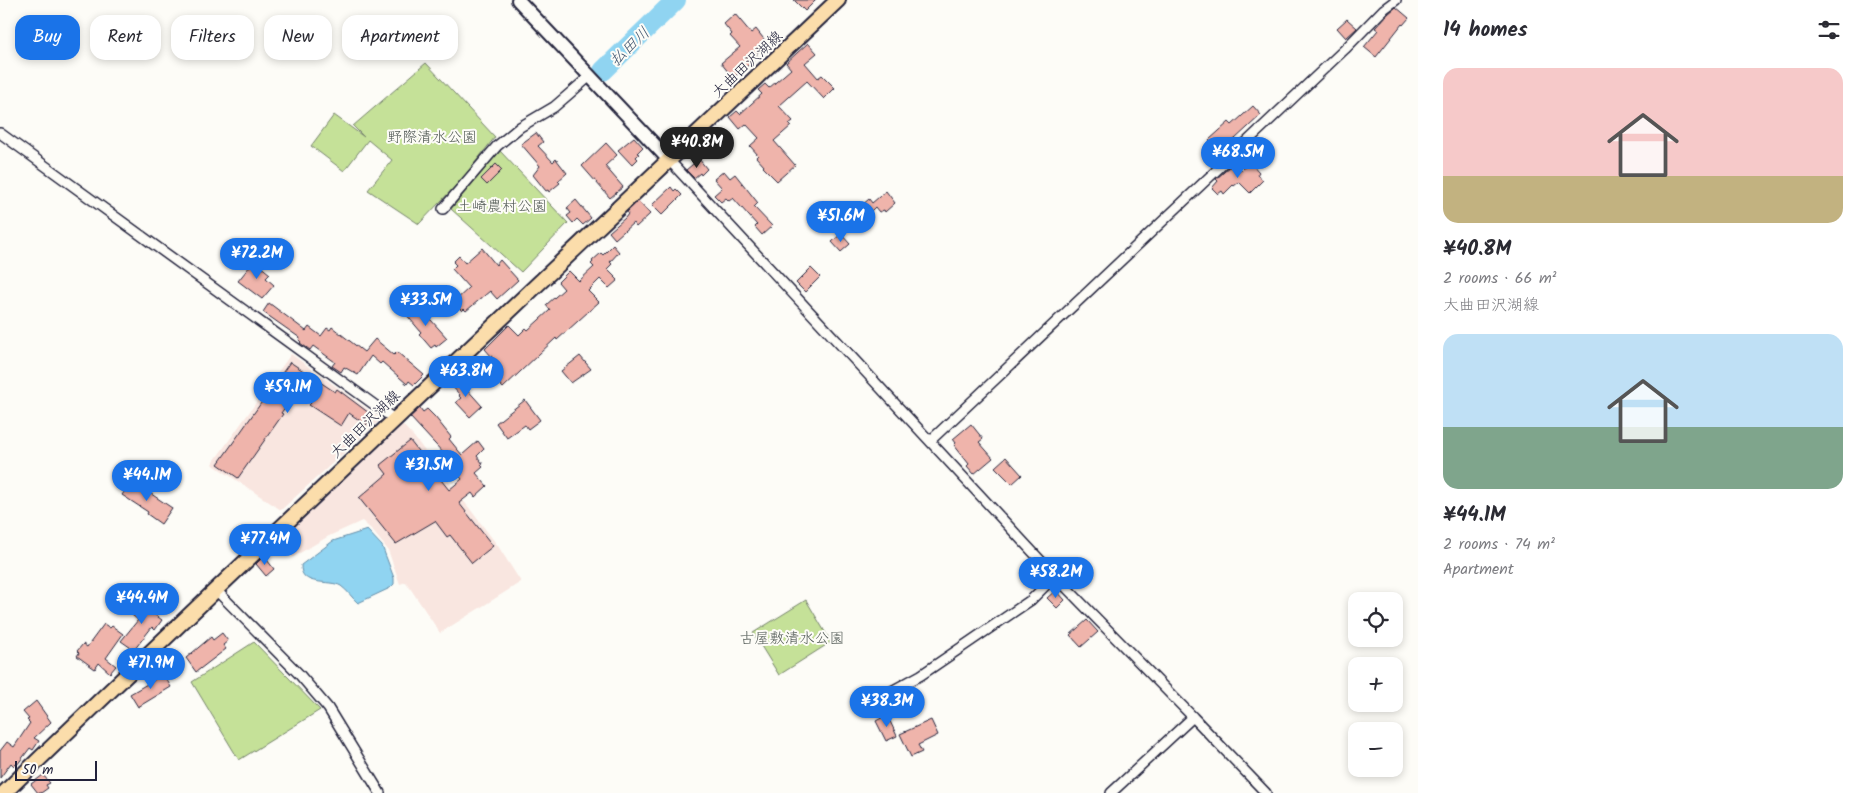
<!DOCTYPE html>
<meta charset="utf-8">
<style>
body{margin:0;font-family:Kalam,"Klee One",sans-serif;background:#f7f7f7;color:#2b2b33;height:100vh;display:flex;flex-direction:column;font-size:19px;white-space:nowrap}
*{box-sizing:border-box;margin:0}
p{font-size:16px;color:#7c7c81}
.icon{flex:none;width:28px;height:28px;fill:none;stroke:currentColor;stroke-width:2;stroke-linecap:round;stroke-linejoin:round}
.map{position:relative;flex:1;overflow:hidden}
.sheet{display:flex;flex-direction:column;background:#fff;width:450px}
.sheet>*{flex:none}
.top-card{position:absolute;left:15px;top:15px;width:475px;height:45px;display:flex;gap:10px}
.tools{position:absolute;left:1348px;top:592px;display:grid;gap:10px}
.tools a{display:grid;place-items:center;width:55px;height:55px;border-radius:10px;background:#fff;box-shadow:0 2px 8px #0003;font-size:25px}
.scale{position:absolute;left:15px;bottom:12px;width:82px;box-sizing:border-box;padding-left:5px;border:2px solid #22223b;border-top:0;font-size:14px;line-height:18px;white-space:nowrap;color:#22223b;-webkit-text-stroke:4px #fdfcf7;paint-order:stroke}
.price{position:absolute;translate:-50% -42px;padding:0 11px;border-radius:18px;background:#1a73e8;color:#fff;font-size:16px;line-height:32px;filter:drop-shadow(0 1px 2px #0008)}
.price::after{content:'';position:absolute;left:50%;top:30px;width:15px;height:11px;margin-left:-8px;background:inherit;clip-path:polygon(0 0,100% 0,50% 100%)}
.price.active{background:#222;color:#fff}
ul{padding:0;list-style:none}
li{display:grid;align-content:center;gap:10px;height:265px;padding:0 25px}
li span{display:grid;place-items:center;height:155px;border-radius:15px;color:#555}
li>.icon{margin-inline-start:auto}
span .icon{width:90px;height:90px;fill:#fffc;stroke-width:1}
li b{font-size:21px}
h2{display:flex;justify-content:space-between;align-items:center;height:60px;padding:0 25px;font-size:21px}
.tag{padding:0 18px;border-radius:15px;background:#fff;box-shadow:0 2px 8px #0003;font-size:18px;line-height:45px}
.tag.active{background:#1a73e8;color:#fff}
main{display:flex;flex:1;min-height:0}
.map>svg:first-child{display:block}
.built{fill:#f9e6e0}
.green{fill:#c5e198;stroke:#74826a}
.water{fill:#90d4f1;stroke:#648da8}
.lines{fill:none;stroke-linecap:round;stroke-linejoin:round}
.river{stroke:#90d4f1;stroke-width:20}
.building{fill:#efb4ab;stroke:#22223b}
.street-casing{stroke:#22223b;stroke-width:12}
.secondary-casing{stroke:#22223b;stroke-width:16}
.primary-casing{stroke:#22223b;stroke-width:18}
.street{stroke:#fdfcf7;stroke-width:9}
.secondary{stroke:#fdfcf7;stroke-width:12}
.primary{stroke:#fbddab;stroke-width:14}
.labels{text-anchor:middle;stroke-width:4;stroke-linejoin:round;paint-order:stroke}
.street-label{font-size:15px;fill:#22223b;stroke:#fdfcf7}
.park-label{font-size:15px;fill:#535b57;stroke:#fdfcf7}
.water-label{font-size:16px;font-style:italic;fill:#435772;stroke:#fdfcf7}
</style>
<main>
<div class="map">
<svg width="1418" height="793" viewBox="0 0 1418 793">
<rect width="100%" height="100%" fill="#fdfcf7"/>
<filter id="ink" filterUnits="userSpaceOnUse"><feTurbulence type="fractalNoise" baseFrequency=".02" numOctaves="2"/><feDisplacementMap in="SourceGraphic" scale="10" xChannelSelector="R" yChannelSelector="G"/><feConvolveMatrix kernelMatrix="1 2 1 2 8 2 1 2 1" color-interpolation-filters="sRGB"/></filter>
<g filter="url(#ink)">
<path class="built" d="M291,354L381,419L281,510L212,464Z
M401,423L414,437L470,509L498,546L521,582L440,633L406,582L400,584L388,550L371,529L362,521L329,536L293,557L287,549L280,554L268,544Z"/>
<path class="green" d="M426,63L495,137L463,178L419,224L368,190L392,160L368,140L344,171L311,146L334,115L364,137L353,126Z
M500,151L568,223L521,272L451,209Z
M806,600L831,642L779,675L753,633Z
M254,642L320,710L239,760L192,682Z"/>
<path class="water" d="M367,530L382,546L394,578V584L390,588L358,603C352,598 348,591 341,586C330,579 300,588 301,565L333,541Z"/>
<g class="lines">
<path class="river" d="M603,71L676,0"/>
</g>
<path class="building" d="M794,0H816L805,11Z
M1396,7L1409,18L1403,25L1402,24L1376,57L1364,47L1378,30L1375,28L1388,14Z
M735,14L751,33L756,29L767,43L756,54L758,57L733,78L721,63L740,47L730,36L732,34L724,24Z
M1347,19L1357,28L1346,38L1337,28Z
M808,43L817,53L805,63L818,78L822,75L835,88L824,99L807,81L779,106L793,121L789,124L791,126L774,141L795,165L777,181L763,167L764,166L756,157L758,155L750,146L759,138L746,124L740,129L730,117L737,111L740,114L762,94L758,90L765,84L769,88L791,69L786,63Z
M1253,106L1261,115L1221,152L1209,140L1229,122L1232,125Z
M536,133L543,142L538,146L553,162L556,159L567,173L558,181L560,183L549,192L548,190L546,191L533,175L540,166L521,144Z
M634,137L643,147L637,153L639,154L636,157L638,159L632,165L618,150Z
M606,143L617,155L605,166L623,187L610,198L582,166Z
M699,159L707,169L701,175L700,173L694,178L686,170Z
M1250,162L1259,172L1257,175L1263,180L1250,193L1239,182L1234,186L1233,185L1224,194L1222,191L1218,194L1212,188L1218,181L1216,179L1232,165L1241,171Z
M496,164L502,170L487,185L481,179Z
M724,171L730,178L735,174L758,203L754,207L772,226L762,235L755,227L757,225L733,198L729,201L726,198L721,202L714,195L722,188L714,179Z
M671,187L674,191L676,189L682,195L662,215L652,205Z
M886,191L895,203L885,212L884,210L879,212L875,207L869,213L862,205L869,199L872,203Z
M576,200L591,218L583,225L577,219L573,223L567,216L571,213L567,208Z
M638,201L650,214L636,227L633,223L615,239L609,232L625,218L628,214L627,212Z
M841,234L850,244L841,252L832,242Z
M613,245L619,252L610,262L612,264L607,269L618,280L609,288L600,279L588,291L599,302L557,340L556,338L503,388L492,376L499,368L490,358L492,357L485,349L509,325L519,335L526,328L528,330L550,310L546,305L564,289L558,282L569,271L579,281L594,267L591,264L593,262L592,261L601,253L603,255Z
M482,248L496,265L500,260L518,280L497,299L490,291L466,311L464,309L462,311L456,305L458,303L456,300L469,288L452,269L456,265L453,262L459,256L465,263Z
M254,261L270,274L266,278L274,285L262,299L238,281Z
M811,268L820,277L805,292L796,283Z
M269,303L306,331L309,327L321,336L327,328L330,330L332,327L364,352L375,339L394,355L397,352L424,375L414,385L409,381L407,384L382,362L380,364L371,356L358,375L344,367L341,372L332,366L335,362L313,346L310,350L300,343L301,342L299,340L300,338L263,312Z
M414,305L421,313L423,311L447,338L436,347L435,345L431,348L419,334L421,332L405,313Z
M580,356L591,369L571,383L561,371Z
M290,362L335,392L337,389L373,416L366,425L349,413L341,426L309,405L311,403L296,392L281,413L283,414L238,478L218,464Z
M456,377L482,406L470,417L456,402L461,398L459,396L460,395L449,383Z
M525,400L540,420L528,429L525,425L507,438L496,423Z
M420,408L423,412L427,409L435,417L451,437L449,439L462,455L478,441L484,449L477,456L483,464L481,465L483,467L476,473L487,486L475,497L472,493L459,503L493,546L472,563L450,535L447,537L435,521L396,544L359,498L387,474L380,465L410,441L449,490L462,479L445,459L447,457L410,417Z
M971,424L983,439L979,442L993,458L974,474L967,466L969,464L954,445L956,443L953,439Z
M1006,457L1022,475L1012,484L995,467Z
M132,481L172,508L161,524L147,514L148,512L122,495Z
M264,556L274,569L266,576L256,564Z
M1056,590L1065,600L1057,608L1047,598Z
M144,601L156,611L154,614L162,620L155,630L152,627L134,650L121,641L138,620L132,615Z
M1087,620L1098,632L1081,647L1070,635Z
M104,624L110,628L112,626L123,634L106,658L116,666L110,673L99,663L95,669L77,656L79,653L77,651L83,644L87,647Z
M222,633L228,641L223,645L226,649L196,672L186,658L211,637L213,640Z
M162,672L171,687L138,707L130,694L154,680Z
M36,701L51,722L34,738L39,741L33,750L30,748L17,765L16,764L14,766L11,763L0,778V751L7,742L14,747L30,723L27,720L29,719L23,712Z
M887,715L897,736L886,741L876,721Z
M931,720L938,735L918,745L922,752L911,757L900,734Z
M43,775L50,783L46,785L48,788L41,793H38L31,784Z"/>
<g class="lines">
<defs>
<path id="street" d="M0,133L394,419
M669,160L1055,576L1193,717L1111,793
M443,209L497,146L520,127L554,107L590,76
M930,441L1345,49L1384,9L1396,0
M215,589L299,674L328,708L380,793
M879,698L921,675L1031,600L1055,576
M1193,717L1266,793"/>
<path id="secondary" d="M518,0L669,160"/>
<path id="primary" d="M4,793C280,526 560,264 838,0"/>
</defs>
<use href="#street" class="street-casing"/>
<use href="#secondary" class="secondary-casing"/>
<use href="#primary" class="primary-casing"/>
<use href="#street" class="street"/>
<use href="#secondary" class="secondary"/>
<use href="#primary" class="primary"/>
</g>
</g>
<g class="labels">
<g class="street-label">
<text transform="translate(747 64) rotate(-43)" y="5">大曲田沢湖線</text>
<text transform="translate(365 424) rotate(-44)" y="5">大曲田沢湖線</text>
</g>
<g class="park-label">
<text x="432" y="142">野際清水公園</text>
<text x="502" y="211">土崎農村公園</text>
<text x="792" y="643">古屋敷清水公園</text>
</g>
<g class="water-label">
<text transform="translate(629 46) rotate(-44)" y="6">払田川</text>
</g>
</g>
</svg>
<div class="tools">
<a><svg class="icon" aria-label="locate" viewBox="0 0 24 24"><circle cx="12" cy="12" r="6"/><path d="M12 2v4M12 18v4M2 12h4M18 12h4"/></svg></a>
<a>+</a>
<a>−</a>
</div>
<div class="scale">50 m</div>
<b class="price active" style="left:697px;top:169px">¥40.8M</b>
<b class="price" style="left:1238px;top:179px">¥68.5M</b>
<b class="price" style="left:841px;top:243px">¥51.6M</b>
<b class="price" style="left:257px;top:280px">¥72.2M</b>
<b class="price" style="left:426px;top:327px">¥33.5M</b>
<b class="price" style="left:466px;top:398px">¥63.8M</b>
<b class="price" style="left:288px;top:414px">¥59.1M</b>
<b class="price" style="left:429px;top:492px">¥31.5M</b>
<b class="price" style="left:147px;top:502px">¥44.1M</b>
<b class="price" style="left:265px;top:566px">¥77.4M</b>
<b class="price" style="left:1056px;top:599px">¥58.2M</b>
<b class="price" style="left:142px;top:625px">¥44.4M</b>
<b class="price" style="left:151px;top:690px">¥71.9M</b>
<b class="price" style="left:887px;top:728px">¥38.3M</b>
<div class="top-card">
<a class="tag active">Buy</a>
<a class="tag">Rent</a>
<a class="tag">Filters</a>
<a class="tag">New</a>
<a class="tag">Apartment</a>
</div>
</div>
<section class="sheet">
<h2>14 homes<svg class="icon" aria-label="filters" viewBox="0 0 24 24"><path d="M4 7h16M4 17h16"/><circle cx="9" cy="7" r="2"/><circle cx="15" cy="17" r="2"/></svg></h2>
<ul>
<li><span style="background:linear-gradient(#f6c9c9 70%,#c2b280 0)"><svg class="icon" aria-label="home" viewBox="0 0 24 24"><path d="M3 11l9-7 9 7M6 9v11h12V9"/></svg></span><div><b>¥40.8M</b><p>2 rooms · 66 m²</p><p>大曲田沢湖線</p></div></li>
<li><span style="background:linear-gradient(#bfe0f5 60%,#7fa58c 0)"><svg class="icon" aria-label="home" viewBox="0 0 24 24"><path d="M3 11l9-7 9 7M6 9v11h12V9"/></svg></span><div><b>¥44.1M</b><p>2 rooms · 74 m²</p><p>Apartment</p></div></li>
</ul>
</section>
</main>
